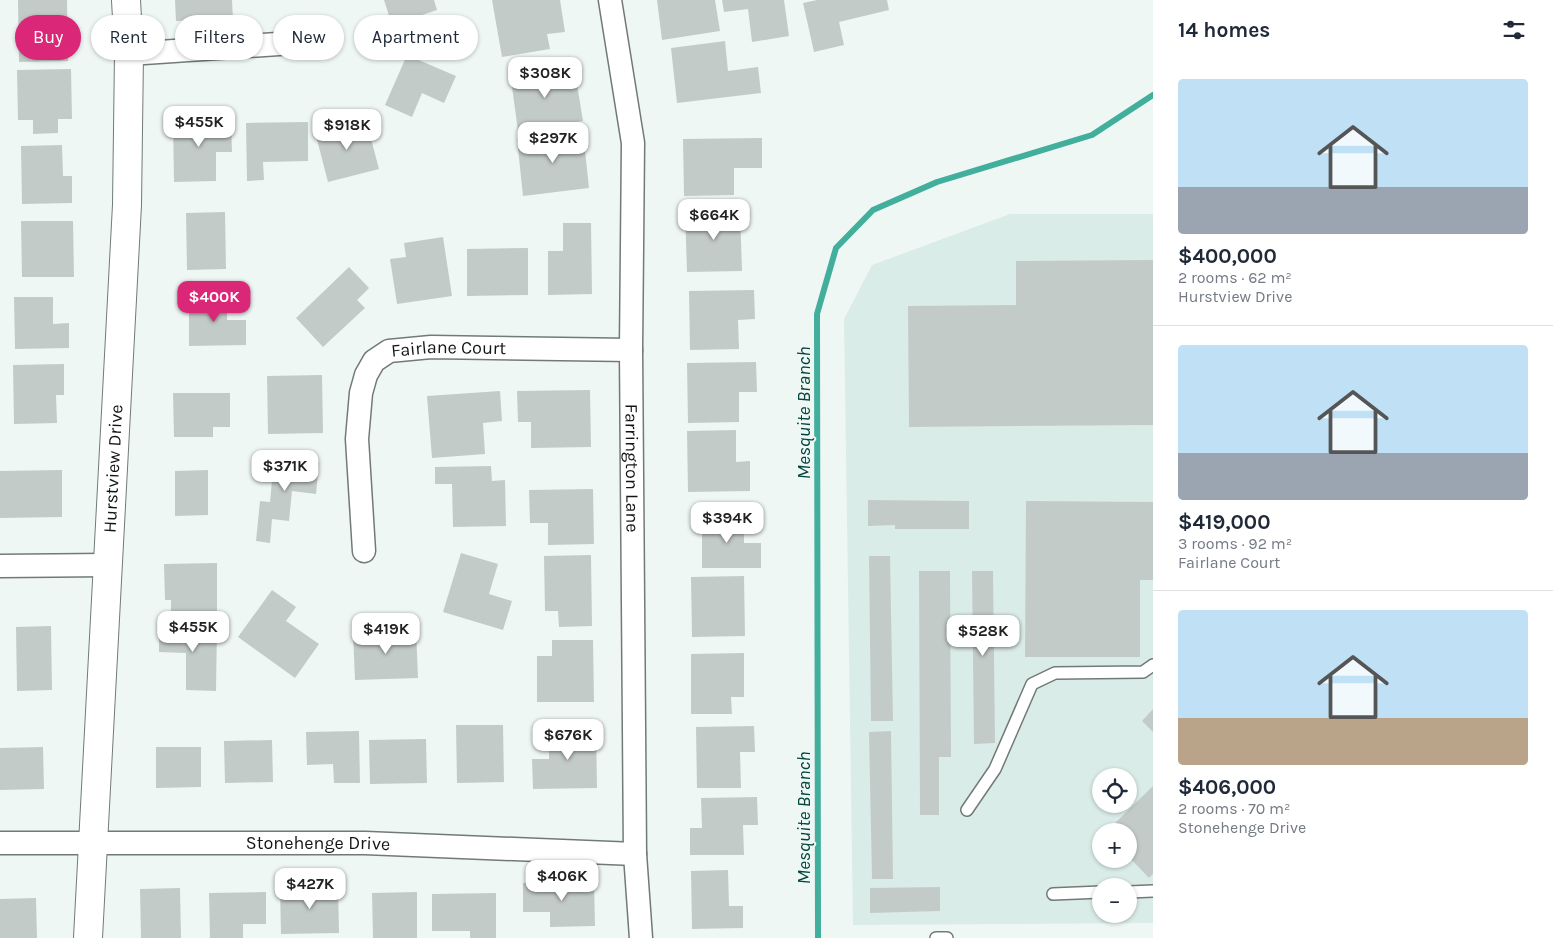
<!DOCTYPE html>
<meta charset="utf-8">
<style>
body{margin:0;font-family:Karla,sans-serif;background:#f2f2f3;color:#1f2937;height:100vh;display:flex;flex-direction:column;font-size:19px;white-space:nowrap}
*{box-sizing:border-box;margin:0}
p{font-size:16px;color:#747a83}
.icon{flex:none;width:28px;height:28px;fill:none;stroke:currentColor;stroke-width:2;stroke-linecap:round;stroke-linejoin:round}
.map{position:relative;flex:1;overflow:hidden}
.drawer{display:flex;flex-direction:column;background:#fff;width:400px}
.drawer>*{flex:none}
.banner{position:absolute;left:15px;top:15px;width:475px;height:45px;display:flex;gap:10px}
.buttons{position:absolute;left:1092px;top:768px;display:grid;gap:10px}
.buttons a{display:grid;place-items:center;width:45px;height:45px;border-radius:50%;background:#fff;box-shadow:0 1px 4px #0004;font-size:25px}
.price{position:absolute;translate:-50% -42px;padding:0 11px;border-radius:10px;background:#fff;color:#222;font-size:16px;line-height:32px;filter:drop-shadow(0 1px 2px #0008)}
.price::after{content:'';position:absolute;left:50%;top:30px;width:15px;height:11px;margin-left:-8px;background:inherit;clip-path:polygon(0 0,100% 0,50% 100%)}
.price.on{background:#db2777;color:#fff}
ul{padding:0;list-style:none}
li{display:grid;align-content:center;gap:10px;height:265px;padding:0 25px}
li+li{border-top:1px solid #e0e1e3}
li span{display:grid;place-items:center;height:155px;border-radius:5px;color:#555}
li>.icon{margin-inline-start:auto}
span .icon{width:90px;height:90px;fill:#fffc;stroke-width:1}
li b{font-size:21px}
h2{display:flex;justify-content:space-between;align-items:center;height:60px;padding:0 25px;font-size:21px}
.chip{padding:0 18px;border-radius:22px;background:#fff;box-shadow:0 1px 4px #0004;font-size:18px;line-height:45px}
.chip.on{background:#db2777;color:#fff}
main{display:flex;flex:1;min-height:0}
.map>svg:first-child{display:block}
.built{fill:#daece8;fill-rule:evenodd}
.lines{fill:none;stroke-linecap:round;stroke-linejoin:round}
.stream{stroke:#42ae9c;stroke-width:6}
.building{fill:#c3cbc9}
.lane-casing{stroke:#727a78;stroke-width:14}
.street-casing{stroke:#727a78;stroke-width:25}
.secondary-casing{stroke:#727a78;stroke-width:30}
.lane{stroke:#fff;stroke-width:11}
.street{stroke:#fff;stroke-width:22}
.secondary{stroke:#fff;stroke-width:28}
.labels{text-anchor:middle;stroke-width:4;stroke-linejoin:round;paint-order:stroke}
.street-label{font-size:18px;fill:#131515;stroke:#eff7f5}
.water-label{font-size:19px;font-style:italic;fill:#01453c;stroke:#eff7f5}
</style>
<main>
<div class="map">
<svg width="1153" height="938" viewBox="0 0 1153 938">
<rect width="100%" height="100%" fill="#eff7f5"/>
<path class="built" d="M1010,214H1153V923L853,925L844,319L872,265ZM1101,776H1129V804H1101ZM1101,831H1129V859H1101ZM1101,886H1129V914H1101Z"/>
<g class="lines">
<path class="stream" d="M818,938L817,314L836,248L873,210L937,182L1092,135L1153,95"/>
</g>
<path class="building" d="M18,0H67L68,61L19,62Z
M175,0H232L233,20L176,21Z
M384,0H434L437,10L392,25Z
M492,0H560L565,32L547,34L550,49L502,57Z
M657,0H715L720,31L662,40Z
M722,0H784L789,36L752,42L748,9L724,12Z
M817,0H887L889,10L839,22L844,45L814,52L803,3Z
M725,41L728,71L758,67L761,93L677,103L671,48Z
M407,55L456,76L444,103L422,93L412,117L385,105Z
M556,65L559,80L576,78L583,121L518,131L510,72Z
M71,69L72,119H58V133L33,134V120H18L17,70Z
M231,119L232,152H216V181L174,182L173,120Z
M366,120L379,169L328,182L315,132Z
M308,122V161L263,162L264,180L247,181L246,123Z
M583,132L589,188L523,196L517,139Z
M762,138V168H734V195L684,196L683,139Z
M62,145L63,176H72V203L22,204L21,146Z
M740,210L742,271L687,272L685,211Z
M225,212L226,269L187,270L186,213Z
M21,221H73L74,277H22Z
M563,223H591L592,294L548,295V251H563Z
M443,237L452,296L397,304L390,259L406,257L404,243Z
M528,248V295L467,296V249Z
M1153,260V425L909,427L908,306L1016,305V261Z
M349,267L369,288L357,300L365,308L323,347L296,318Z
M754,290L755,319L738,320L739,349L690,350L689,291Z
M189,296H227V320H246V345L189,346Z
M14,297H53V324L69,323V348L15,349Z
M756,362L757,392H739V422L688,423L687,363Z
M64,364V395H56L57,423L14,424L13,365Z
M322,375L323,433L268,434L267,376Z
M590,390L591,447L531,448V422H518L517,391Z
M500,391L502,421L483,423L485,454L432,458L427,396Z
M173,393H230V427H213V437H174Z
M736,430V462L750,461V491L688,492L687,431Z
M274,458L319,462L316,494L292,491L289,521L272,519L270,543L256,541L260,501L270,502Z
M491,466L492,481L505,480L506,526L453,527L452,484H435V467Z
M62,470V517L0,518V471Z
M208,470V515L175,516V471Z
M593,489L594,544L548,545V523H530L529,490Z
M868,500L969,501V529H895V525L868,526Z
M1026,501L1153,502V580H1140V657H1025Z
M732,513V525H744V543H761V568H702V514Z
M461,553L498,564L489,594L512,601L503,630L443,612Z
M591,555L592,626L559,627L558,611H545L544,556Z
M869,556H890L893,721H871Z
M217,563V614H171V600H165L164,564Z
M919,571H950L951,757H939V815H920Z
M972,571H993L995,743L974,744Z
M744,576L745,636L692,637L691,577Z
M272,590L296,607L286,621L319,644L295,678L238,637Z
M159,625L217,626L216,691L186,690V653L159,652Z
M51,626L52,690L17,691L16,627Z
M416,630L418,678L355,680L353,633Z
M552,640H593L594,702H537V656H552Z
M744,653V697H731L732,714H691V654Z
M1153,709V732L1142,721Z
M456,725H503L504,782L457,783Z
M754,726L755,752H740L741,788H697L696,727Z
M549,728H596L597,788L533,789L532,759H549Z
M359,731L360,783H334L333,764L307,765L306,732Z
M891,731L893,879H872L869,732Z
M426,739L427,783L370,784L369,740Z
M272,740L273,782L225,783L224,741Z
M43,747L44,789L0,790V748Z
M156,747H201V787L156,788Z
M1153,786V874L1149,878L1129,857V831H1107Z
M757,797L758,825H743L744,855H690V828H702L701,798Z
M728,870L729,906H743V928L692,929L691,871Z
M594,882L595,926L550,927V912H523V883Z
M338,886L339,933L281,934L280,887Z
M940,887V911L870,913V888Z
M180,888L181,938H141L140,889Z
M266,892V924H243V938H210L209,893Z
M417,892V938H373L372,893Z
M496,893V938H470V931H432V894Z
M36,898L37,938H0V899Z"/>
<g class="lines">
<defs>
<path id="lane" d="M967,810L995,769L1032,684L1055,673L1143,672L1153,665
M1129,892L1153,891
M1053,894L1101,892
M936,938H947"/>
<g id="street">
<path id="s1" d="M610,0L633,143L631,350L635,854L641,938"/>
<path d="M129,54L308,42"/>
<path id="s2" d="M364,551L357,439L361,393L366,375L374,361L389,351L431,347L631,350"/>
<path d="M0,566L109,565"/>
<path id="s3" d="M0,843H365L635,854"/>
</g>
<g id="secondary">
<path id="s4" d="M88,938L127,205L129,54L126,0"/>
</g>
</defs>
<use href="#lane" class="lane-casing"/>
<use href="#street" class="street-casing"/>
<use href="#secondary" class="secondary-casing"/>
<use href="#lane" class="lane"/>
<use href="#street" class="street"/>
<use href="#secondary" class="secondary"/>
</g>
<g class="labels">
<g class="street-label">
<text dy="6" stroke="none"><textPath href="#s2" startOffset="271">Fairlane Court</textPath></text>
<text dy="6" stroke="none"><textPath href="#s1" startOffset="470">Farrington Lane</textPath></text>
<text dy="6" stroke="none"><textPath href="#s4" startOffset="470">Hurstview Drive</textPath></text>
<text dy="6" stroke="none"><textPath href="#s3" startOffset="318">Stonehenge Drive</textPath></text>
</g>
<g class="water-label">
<text transform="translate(803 413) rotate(-90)" y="7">Mesquite Branch</text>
<text transform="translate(803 818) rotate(-90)" y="7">Mesquite Branch</text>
</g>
</g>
</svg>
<div class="buttons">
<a><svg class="icon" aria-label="locate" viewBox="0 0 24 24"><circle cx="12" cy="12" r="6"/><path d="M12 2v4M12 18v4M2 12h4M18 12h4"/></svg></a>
<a>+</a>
<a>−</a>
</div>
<b class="price" style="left:545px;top:99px">$308K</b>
<b class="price" style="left:199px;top:148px">$455K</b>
<b class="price" style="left:347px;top:151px">$918K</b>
<b class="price" style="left:553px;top:164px">$297K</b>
<b class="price" style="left:714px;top:241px">$664K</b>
<b class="price on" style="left:214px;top:323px">$400K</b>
<b class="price" style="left:285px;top:492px">$371K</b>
<b class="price" style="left:727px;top:544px">$394K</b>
<b class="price" style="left:193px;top:653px">$455K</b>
<b class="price" style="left:386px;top:655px">$419K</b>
<b class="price" style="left:983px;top:657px">$528K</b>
<b class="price" style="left:568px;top:761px">$676K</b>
<b class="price" style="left:562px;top:902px">$406K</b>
<b class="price" style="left:310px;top:910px">$427K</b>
<div class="banner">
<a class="chip on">Buy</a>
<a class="chip">Rent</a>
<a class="chip">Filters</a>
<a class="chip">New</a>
<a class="chip">Apartment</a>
</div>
</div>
<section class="drawer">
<h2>14 homes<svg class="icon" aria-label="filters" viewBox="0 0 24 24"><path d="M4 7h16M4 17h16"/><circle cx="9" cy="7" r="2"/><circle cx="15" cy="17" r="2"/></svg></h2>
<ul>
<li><span style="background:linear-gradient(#bfe0f5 70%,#9aa5b1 0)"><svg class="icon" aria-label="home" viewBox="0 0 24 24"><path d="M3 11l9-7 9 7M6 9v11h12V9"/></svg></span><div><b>$400,000</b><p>2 rooms · 62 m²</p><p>Hurstview Drive</p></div></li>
<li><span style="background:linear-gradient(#bfe0f5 70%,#9aa5b1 0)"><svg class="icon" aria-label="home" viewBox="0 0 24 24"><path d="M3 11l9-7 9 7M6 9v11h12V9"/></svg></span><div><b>$419,000</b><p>3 rooms · 92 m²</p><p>Fairlane Court</p></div></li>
<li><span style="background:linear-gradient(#bfe0f5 70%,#b9a48a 0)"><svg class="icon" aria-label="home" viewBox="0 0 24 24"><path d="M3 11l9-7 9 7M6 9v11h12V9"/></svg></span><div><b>$406,000</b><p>2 rooms · 70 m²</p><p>Stonehenge Drive</p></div></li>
</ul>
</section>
</main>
